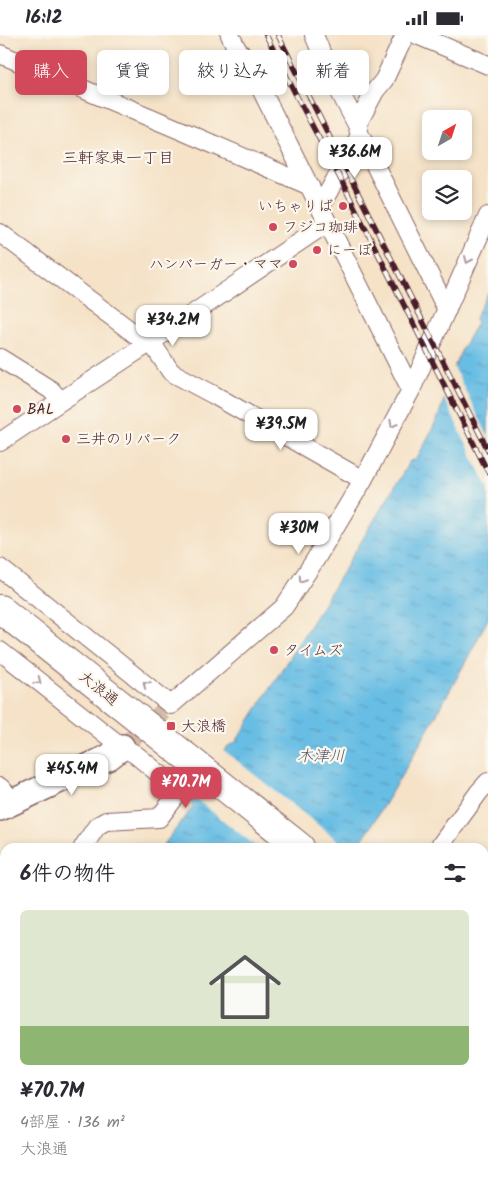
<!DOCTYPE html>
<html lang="ja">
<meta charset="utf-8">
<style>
body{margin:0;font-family:Kalam,"Klee One",sans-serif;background:#f2f2f3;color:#2b2b33;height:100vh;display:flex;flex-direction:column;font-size:19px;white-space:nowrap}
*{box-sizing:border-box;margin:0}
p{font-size:16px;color:#7c7c81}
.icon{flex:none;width:28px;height:28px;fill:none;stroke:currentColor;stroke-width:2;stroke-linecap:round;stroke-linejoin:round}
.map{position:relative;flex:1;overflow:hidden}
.drawer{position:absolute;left:0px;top:808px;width:489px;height:336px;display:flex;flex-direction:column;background:#fff;border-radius:15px 15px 0 0;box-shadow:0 2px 8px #0003}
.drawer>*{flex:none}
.top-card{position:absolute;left:15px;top:15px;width:459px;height:45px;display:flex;gap:10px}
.needle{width:32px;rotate:39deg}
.controls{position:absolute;left:422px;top:75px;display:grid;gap:10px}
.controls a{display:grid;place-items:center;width:50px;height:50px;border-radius:8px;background:#fff;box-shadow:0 2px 8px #0003;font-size:25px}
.price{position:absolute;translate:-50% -42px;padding:0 11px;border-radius:10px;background:#fff;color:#222;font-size:16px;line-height:32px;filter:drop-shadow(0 1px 2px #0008)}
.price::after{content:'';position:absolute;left:50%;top:30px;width:15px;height:11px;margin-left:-8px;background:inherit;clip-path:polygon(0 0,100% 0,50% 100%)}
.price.current{background:#d1495b;color:#fff}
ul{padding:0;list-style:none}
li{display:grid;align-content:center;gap:10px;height:265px;padding:0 20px}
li+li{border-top:1px solid #e1e1e2}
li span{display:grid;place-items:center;height:155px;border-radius:8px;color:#555}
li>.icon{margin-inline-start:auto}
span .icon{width:90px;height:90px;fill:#fffc;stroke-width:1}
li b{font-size:21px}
h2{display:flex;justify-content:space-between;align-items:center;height:60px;padding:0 20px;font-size:21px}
.tag{padding:0 18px;border-radius:8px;background:#fff;box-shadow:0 2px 8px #0003;font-size:18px;line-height:45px}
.tag.current{background:#d1495b;color:#fff}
.status{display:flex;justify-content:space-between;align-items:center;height:35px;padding:0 25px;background:#fff;direction:ltr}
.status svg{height:14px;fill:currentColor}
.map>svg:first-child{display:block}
.park{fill:url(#park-tufts);stroke:#7c7853}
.water{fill:url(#water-ripples);stroke:#586e88}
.pier{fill:#f5e2c7}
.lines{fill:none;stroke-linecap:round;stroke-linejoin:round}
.street-tunnel{stroke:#d3bba8;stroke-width:18;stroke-dasharray:18 9;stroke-linecap:butt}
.street-casing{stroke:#866362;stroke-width:20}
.secondary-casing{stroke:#866362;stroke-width:28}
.primary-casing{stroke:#866362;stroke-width:30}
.street{stroke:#fff;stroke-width:18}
.secondary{stroke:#fff;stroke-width:25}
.primary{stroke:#fff;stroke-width:28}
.rail-casing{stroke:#4a1f2b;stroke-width:5.5}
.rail{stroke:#fbf7ec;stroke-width:4;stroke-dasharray:11;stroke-linecap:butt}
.oneway{stroke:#ae9aa0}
.poi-dot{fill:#d1495b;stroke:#fbf7ec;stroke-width:2}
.labels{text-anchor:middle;stroke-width:4.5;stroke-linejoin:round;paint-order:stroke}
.poi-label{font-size:15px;fill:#4a1f2b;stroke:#fbf7ec;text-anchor:start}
.street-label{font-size:15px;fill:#4a1f2b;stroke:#fbf7ec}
.neighbourhood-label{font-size:16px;fill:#4a1f2b;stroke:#fbf7ec}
.water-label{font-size:16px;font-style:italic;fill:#54566c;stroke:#fbf7ec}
</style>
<div class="status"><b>16:12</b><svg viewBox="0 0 49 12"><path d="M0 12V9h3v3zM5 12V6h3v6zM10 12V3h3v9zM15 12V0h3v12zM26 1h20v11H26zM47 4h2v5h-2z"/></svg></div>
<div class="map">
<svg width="488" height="1143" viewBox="0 0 488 1143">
<defs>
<pattern id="park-tufts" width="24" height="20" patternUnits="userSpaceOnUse" patternTransform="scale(1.25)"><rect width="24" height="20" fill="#afd27b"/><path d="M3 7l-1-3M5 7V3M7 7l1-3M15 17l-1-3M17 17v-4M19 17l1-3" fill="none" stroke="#98b46a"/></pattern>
<pattern id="water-ripples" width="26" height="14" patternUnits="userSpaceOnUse" patternTransform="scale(1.25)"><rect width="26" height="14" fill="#67bde4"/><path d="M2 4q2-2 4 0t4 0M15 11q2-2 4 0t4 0" fill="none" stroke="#5799b9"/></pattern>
</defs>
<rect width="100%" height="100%" fill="#fbf7ec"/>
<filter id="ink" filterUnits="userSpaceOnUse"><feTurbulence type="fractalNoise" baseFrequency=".02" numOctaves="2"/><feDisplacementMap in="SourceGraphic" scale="10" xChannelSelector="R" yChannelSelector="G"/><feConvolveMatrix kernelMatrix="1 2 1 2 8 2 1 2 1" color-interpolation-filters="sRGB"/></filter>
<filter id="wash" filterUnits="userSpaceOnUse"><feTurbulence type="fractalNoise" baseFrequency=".0096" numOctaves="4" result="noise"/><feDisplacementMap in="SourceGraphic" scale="20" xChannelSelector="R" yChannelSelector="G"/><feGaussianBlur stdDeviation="1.12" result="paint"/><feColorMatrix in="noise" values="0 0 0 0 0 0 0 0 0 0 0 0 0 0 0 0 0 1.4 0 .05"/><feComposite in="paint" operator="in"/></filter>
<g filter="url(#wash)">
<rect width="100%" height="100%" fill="#f5e2c7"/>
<path class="park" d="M200,1139H326L332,1143H197Z"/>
<path class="water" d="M488,258V584C448,662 404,738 358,812H162L193,772L188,759L227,712L236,707L322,571L410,426L416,425L437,385L445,362V353L462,314L477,288L475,283Z
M5,1018V1139H110L108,1143H0V1024Z"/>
<path class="pier" d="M452,329L488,401V452L442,360L443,352Z
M222,714L346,812H257L187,757Z"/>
</g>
<g filter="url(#ink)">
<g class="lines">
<path class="street-tunnel" d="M129,706L166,674"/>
<defs>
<path id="street" d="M230,0L237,14L247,26L411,355
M314,0L329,36L357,90L360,100L447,275
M417,0L488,30
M0,19L187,98L310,151
M357,90L375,56L384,45L405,0
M320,172L360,100
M0,198L139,302L146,311
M151,307L171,337L214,360L363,445
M0,323L51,355L61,366
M0,407L61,366L151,307L327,188
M0,533L171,670L284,572L315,525L363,445L411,355L488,181
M0,616L122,712L135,719L180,756L159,783L106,786L97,791L83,812
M0,752L14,766
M439,812L479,757L488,747
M484,917L488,920
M0,928L5,921
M484,996L488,999"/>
<path id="secondary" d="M0,773L109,722L122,712
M0,865L5,870
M180,1143L183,1139"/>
<path id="primary" d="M0,574L300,812
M484,958L488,962"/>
</defs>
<use href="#street" class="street-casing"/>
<use href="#secondary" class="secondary-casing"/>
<use href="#primary" class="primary-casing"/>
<use href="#street" class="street"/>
<use href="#secondary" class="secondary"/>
<use href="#primary" class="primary"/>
<defs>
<path id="rail" d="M266,0L295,58L342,147L488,437
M278,0L488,415"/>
</defs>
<use href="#rail" class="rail-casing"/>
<use href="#rail" class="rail"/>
</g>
<defs><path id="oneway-chevron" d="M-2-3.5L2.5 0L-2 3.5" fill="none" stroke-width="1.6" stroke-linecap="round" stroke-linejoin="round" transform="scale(1.25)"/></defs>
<g class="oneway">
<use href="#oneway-chevron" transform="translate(468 225) rotate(114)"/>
<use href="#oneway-chevron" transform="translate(393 389) rotate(118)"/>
<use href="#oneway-chevron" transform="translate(302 544) rotate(123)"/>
<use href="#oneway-chevron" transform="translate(38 646) rotate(38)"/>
<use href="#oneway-chevron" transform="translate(146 649) rotate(-141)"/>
</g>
</g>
<g class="poi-dot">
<circle cx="343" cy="171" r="5"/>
<circle cx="273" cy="192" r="5"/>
<circle cx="317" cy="215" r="5"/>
<circle cx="293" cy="229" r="5"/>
<circle cx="17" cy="374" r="5"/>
<circle cx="66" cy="404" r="5"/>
<circle cx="274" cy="615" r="5"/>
<rect x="166" y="686" width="10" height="10" rx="2.5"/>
</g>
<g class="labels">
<g class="poi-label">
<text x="333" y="176" text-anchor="end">いちゃりば</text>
<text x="283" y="197">フジコ珈琲</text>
<text x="327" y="220">にーぼ</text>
<text x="283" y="234" text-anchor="end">ハンバーガー・ママ</text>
<text x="27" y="379">BAL</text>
<text x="76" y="409">三井のリパーク</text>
<text x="284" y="620">タイムズ</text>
<text x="181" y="696">大浪橋</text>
</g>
<g class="street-label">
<text transform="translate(99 653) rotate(39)" y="5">大浪通</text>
</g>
<g class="neighbourhood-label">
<text x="118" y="128">三軒家東一丁目</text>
</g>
<g class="water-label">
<text x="321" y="726">木津川</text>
</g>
</g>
</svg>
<div class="controls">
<a><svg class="needle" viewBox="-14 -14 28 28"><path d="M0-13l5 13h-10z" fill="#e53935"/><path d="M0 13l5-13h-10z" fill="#7c7c81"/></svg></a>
<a><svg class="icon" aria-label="layers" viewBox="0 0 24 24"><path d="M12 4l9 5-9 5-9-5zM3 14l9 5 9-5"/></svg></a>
</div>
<b class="price" style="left:355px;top:144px">¥36.6M</b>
<b class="price" style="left:173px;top:312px">¥34.2M</b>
<b class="price" style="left:281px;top:416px">¥39.5M</b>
<b class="price" style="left:299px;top:520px">¥30M</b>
<b class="price" style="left:72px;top:761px">¥45.4M</b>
<b class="price current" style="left:186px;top:774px">¥70.7M</b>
<div class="top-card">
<a class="tag current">購入</a>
<a class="tag">賃貸</a>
<a class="tag">絞り込み</a>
<a class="tag">新着</a>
</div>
<section class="drawer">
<h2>6件の物件<svg class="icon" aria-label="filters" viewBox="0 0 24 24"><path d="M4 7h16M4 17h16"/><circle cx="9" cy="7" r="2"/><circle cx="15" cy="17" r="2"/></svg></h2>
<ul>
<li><span style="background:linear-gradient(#dfe7d0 75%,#8fb573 0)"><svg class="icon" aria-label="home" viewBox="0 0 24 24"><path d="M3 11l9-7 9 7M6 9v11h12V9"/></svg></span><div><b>¥70.7M</b><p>4部屋 · 136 m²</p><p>大浪通</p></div></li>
</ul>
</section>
</div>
